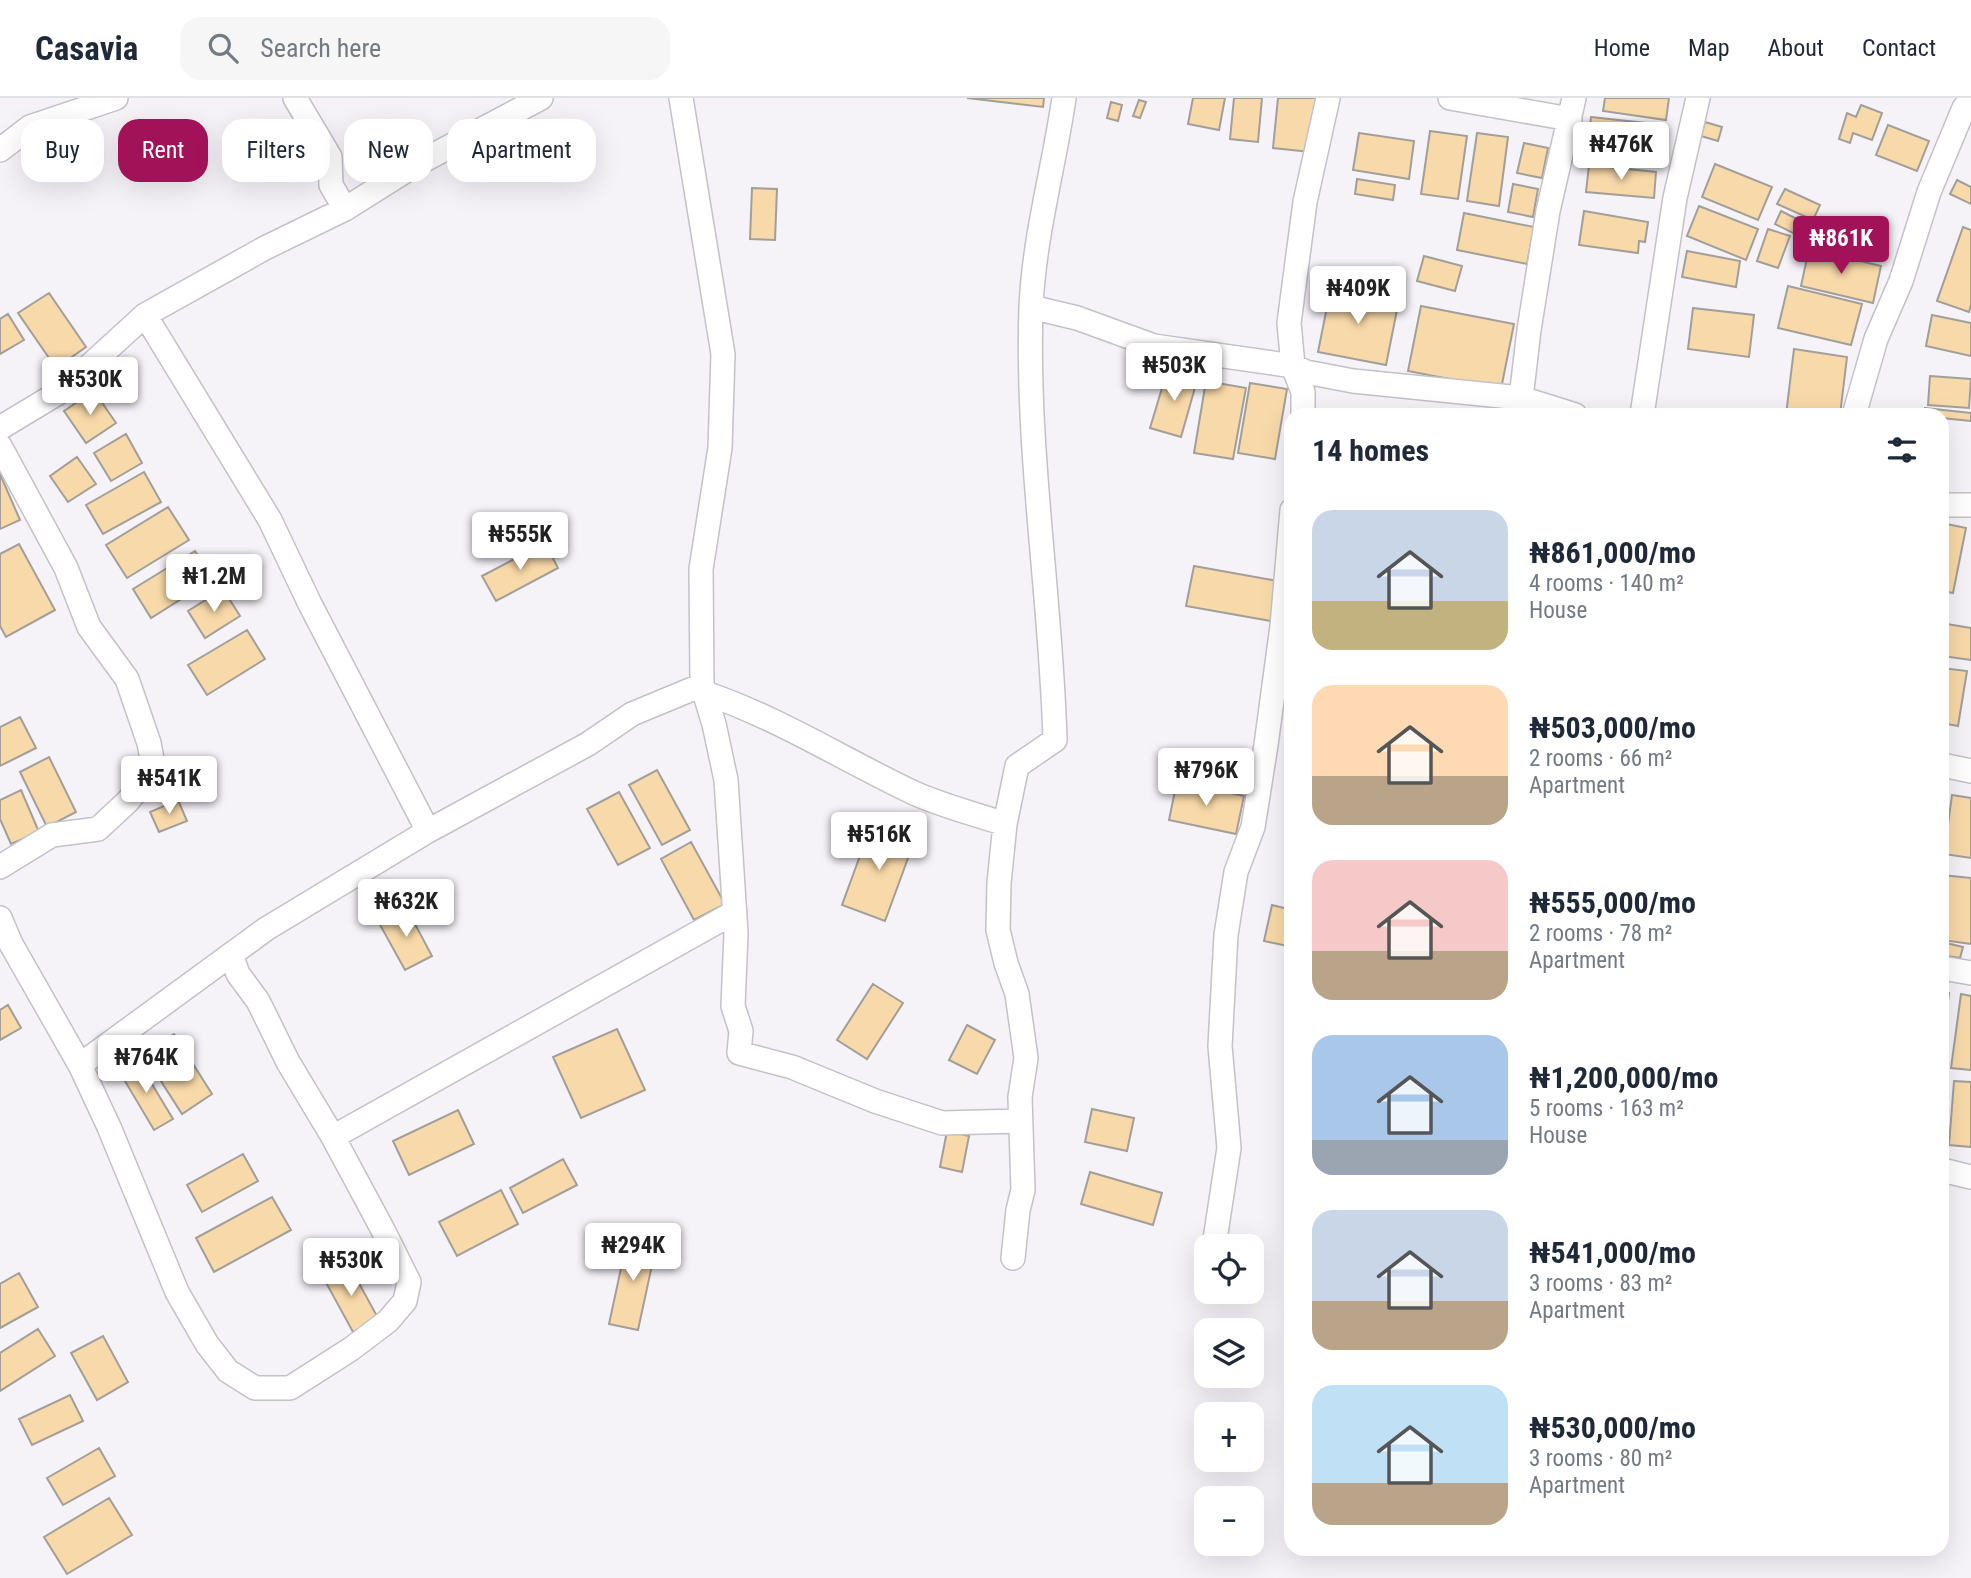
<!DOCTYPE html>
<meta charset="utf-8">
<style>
body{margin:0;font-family:"Roboto Condensed",sans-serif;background:#f6f6f7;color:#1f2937;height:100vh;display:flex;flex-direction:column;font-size:26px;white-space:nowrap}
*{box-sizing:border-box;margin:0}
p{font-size:23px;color:#747a83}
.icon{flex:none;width:38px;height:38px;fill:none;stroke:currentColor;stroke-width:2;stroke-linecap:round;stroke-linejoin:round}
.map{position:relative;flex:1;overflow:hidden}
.sheet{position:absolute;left:1284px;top:310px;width:665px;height:1148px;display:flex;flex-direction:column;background:#fff;border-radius:21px;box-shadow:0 7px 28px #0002}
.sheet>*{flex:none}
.top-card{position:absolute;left:21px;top:21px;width:665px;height:63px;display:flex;gap:14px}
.buttons{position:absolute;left:1194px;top:1136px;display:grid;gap:14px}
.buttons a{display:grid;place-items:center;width:70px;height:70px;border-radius:14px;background:#fff;box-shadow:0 7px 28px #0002;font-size:35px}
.price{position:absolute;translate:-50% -60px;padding:0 16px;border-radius:7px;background:#fff;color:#222;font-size:23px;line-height:46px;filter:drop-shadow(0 2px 4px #0008)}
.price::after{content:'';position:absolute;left:50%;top:42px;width:21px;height:16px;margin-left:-10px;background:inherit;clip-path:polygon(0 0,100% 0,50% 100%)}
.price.selected{background:#a21259;color:#fff}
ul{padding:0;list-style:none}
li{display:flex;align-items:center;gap:21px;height:175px;padding:0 28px}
li span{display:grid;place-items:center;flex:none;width:196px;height:140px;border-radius:21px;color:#555}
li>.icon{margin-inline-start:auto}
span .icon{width:84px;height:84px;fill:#fffc;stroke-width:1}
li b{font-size:30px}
h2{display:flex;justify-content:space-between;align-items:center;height:84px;padding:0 28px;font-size:30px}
.chip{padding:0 24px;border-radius:21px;background:#fff;box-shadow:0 7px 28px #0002;font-size:24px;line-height:63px}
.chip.selected{background:#a21259;color:#fff}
header{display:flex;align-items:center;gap:42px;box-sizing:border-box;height:98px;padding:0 35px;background:#fff;border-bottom:2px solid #e0e1e3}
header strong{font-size:33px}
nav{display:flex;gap:38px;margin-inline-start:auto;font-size:24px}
.search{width:490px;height:63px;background:#f6f6f7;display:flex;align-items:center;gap:18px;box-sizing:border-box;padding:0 24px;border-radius:21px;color:#747a83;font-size:26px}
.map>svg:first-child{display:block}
.building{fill:#f8d9a9;stroke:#a29e99;stroke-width:2}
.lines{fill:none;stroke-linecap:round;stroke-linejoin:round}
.minor-casing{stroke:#c4c1c7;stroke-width:26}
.minor{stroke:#fff;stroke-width:23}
</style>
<header>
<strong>Casavia</strong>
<div class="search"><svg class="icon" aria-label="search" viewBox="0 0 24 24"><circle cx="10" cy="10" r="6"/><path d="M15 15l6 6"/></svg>Search here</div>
<nav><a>Home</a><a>Map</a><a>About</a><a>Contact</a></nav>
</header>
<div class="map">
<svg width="1971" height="1480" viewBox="0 0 1971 1480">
<rect width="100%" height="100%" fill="#f5f2f8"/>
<path class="building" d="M967,0H1044L1043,9Z
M1193,0H1225L1219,32L1188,26Z
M1234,0H1262L1258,44L1230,41Z
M1278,0H1316L1310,54L1273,50Z
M1605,0H1669L1666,22L1603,13Z
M1139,2L1146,4L1140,20L1133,18Z
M1111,4L1122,7L1118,23L1107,20Z
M1861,7L1882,15L1872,42L1853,35L1850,45L1839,41L1847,15L1856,19Z
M1591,19L1664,27L1660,63L1587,55Z
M1705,24L1722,29L1718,43L1701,38Z
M1888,27L1929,43L1917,73L1876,57Z
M1430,33L1467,38L1458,101L1421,96Z
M1359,35L1414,43L1409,81L1353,72Z
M1477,35L1508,39L1499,108L1467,103Z
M1524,45L1548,50L1542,80L1517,75Z
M1715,66L1772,89L1758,122L1702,99Z
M1589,67L1656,74L1654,100L1586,94Z
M1357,81L1395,87L1393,102L1355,96Z
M1957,82L1971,89V106L1950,96Z
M1513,86L1538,91L1533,119L1508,114Z
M752,90L777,91L775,142L750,141Z
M1785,91L1820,107L1813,122L1777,106Z
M1699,108L1758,131L1746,162L1687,138Z
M1584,113L1648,124L1645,144L1639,143L1638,155L1579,147Z
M1781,113L1809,127L1803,140L1775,126Z
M1464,115L1534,129L1527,166L1457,152Z
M1963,129L1971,132V207L1969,214L1937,203Z
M1768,131L1790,138L1778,170L1757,163Z
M1852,139L1863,147L1856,159L1844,151Z
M1809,151L1881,168L1873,205L1801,188Z
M1687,153L1740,163L1736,189L1682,179Z
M1424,158L1462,168L1455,193L1417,183Z
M1788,188L1862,206L1851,247L1778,230Z
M1331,189L1399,202L1386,267L1318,254Z
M49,195L86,249L56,270L18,215Z
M1421,208L1514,226L1501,291L1408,273Z
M1693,210L1754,217L1749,259L1688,251Z
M8,216L24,242L0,256V221Z
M1932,217L1971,225V258L1926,248Z
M1794,251L1847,259L1840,317H1786Z
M1168,270L1198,279L1181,339L1150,330Z
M1930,278L1971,281L1969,310L1928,307Z
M1206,283L1246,290L1233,361L1194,355Z
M1250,285L1287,291L1275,361L1238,355Z
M94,293L116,325L86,345L64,313Z
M1925,310L1971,315V323L1942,320V317H1924Z
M126,336L142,365L111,383L94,355Z
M77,359L96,386L68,404L50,378Z
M144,374L161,404L103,436L86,407Z
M0,376L20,422L0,431Z
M168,409L189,442L127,480L106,447Z
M1942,425L1966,430L1953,495L1942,493Z
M545,445L558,470L496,503L482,478Z
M19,446L55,512L6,539L0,528V456Z
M195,453L213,481L151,520L133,491Z
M1194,468L1278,483L1271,523L1186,508Z
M223,491L240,518L205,540L188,513Z
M1947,526L1971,530V562L1942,558Z
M247,532L265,561L207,597L188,567Z
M1942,570L1967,573L1958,628L1942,625Z
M20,619L36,650L0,668V629Z
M49,659L76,714L47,729L20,674Z
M657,672L690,732L662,747L629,687Z
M1177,683L1244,698L1236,736L1169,722Z
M21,692L39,734L11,746L0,721V702Z
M619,694L650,750L618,767L587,711Z
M1952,697L1971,700V760L1944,756Z
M178,702L187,723L159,734L150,714Z
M872,725L915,741L885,823L842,807Z
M691,744L725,806L694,822L661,761Z
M1942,777L1971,780V846L1942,842Z
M1272,807L1292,812V849L1264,843Z
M407,811L432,858L405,872L379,825Z
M1942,844L1963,849L1960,860L1942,857Z
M873,886L903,905L867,961L837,942Z
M1942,895H1949L1942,954Z
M1961,896L1971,898V972L1951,970Z
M8,907L21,930L0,942V912Z
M967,927L995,942L977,976L949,962Z
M617,931L645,992L581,1020L553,959Z
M174,936L212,996L182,1016L143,955Z
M138,963L173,1021L154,1032L119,973Z
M1954,983L1971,984V1049L1949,1047Z
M1092,1011L1134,1020L1127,1053L1085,1044Z
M458,1012L474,1046L409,1077L393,1043Z
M947,1033L969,1038L962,1074L940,1069Z
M243,1056L258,1083L202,1114L187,1087Z
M563,1061L577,1087L523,1115L510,1090Z
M1090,1074L1162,1095L1153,1127L1081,1106Z
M501,1092L518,1126L457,1158L439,1124Z
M272,1099L291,1132L214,1174L196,1140Z
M628,1138L657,1144L638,1232L609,1226Z
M349,1167L378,1220L353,1234L324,1181Z
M19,1175L38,1209L0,1230V1186Z
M38,1231L55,1258L0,1293V1255Z
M103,1238L128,1284L97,1302L71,1255Z
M70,1297L83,1323L32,1347L19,1321Z
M99,1350L115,1378L63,1407L47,1380Z
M109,1400L132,1437L67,1476L44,1439Z"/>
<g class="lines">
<defs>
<path id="minor" d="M295,0L330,59L331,87L345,111
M681,0L723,256L720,350L701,471L702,587L714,626L726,682L736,835L733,908L741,933L739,955L792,969L875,1003L942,1025L1020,1023
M1450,0L1570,21
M0,52L30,29L116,0
M1031,209L1077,220L1154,248L1293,268L1306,274L1353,283L1521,300L1575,317
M145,217L270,422L310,506L428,733
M1303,317V294L1293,268L1289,225L1305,104L1328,0
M1517,317L1521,300L1529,232L1548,113L1574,0
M1642,317L1675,100L1698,0
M1854,317L1876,241L1901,183L1929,94L1964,10L1971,1
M0,330L63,292L145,217L265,150L345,111L415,67L541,0
M0,348L66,470L89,529L127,581L149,645L154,672L127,704L98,731L52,737L0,769
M1942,407H1971
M1942,667L1971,673
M0,820L11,846L80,967L109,1029L177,1194L207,1246L228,1273L255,1290H290L351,1251L388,1223L405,1203L409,1184L383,1132L333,1039L288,964L258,903L238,876L231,857
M1942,870L1971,875
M80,967L266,831L428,733L588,646L632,616L702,587L705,595C779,620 844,662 914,695C943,708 975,716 1005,726
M333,1039L735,814
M1942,1072L1971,1079
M1214,1148L1229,1050L1220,948L1226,837L1236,774L1253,729L1266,647L1282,528L1292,412
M1013,1160L1018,1112L1023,1092L1020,999L1026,960L1017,896L1006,865L998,832L999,785L1005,726L1017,668L1055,642C1051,498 1026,354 1031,209C1034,139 1054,69 1064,0"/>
</defs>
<use href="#minor" class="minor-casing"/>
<use href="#minor" class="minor"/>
</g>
</svg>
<div class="buttons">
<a><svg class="icon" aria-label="locate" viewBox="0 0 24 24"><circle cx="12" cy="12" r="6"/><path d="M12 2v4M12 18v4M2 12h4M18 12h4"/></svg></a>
<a><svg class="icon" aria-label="layers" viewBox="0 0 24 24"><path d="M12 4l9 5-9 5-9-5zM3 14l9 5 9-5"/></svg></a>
<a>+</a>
<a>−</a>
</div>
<b class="price" style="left:1621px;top:84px">₦476K</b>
<b class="price selected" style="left:1841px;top:178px">₦861K</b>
<b class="price" style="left:1358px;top:228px">₦409K</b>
<b class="price" style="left:1174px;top:305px">₦503K</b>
<b class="price" style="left:90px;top:319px">₦530K</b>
<b class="price" style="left:520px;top:474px">₦555K</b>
<b class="price" style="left:214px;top:516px">₦1.2M</b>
<b class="price" style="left:1206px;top:710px">₦796K</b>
<b class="price" style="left:169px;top:718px">₦541K</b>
<b class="price" style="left:879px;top:774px">₦516K</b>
<b class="price" style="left:406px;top:841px">₦632K</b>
<b class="price" style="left:146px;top:997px">₦764K</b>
<b class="price" style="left:633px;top:1185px">₦294K</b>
<b class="price" style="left:351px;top:1200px">₦530K</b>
<div class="top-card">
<a class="chip">Buy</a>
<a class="chip selected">Rent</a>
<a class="chip">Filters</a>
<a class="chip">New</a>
<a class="chip">Apartment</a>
</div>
<section class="sheet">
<h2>14 homes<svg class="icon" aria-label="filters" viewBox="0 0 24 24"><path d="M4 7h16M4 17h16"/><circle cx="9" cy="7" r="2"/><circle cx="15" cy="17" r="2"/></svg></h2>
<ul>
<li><span style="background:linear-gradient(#c9d6e8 65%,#c2b280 0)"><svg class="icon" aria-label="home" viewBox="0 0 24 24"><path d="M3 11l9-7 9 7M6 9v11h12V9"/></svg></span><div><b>₦861,000/mo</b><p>4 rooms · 140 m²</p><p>House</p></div></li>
<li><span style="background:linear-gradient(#ffd9b3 65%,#b9a48a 0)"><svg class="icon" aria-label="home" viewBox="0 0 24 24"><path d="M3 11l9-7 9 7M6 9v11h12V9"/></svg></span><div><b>₦503,000/mo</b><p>2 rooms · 66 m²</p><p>Apartment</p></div></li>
<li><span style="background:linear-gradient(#f6c9c9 65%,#b9a48a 0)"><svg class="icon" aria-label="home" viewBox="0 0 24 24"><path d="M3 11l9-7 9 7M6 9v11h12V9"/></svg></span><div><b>₦555,000/mo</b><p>2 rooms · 78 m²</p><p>Apartment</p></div></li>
<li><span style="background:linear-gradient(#a9c7e8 75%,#9aa5b1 0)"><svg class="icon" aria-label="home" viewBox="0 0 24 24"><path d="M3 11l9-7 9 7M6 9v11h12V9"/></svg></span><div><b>₦1,200,000/mo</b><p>5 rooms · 163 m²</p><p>House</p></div></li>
<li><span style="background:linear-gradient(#c9d6e8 65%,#b9a48a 0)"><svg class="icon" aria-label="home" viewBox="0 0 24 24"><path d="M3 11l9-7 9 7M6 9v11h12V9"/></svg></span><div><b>₦541,000/mo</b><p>3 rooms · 83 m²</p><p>Apartment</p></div></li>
<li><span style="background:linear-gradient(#bfe0f5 70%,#b9a48a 0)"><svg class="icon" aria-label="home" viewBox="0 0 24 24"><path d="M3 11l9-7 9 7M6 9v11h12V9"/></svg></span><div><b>₦530,000/mo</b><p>3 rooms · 80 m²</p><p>Apartment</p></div></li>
</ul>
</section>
</div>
